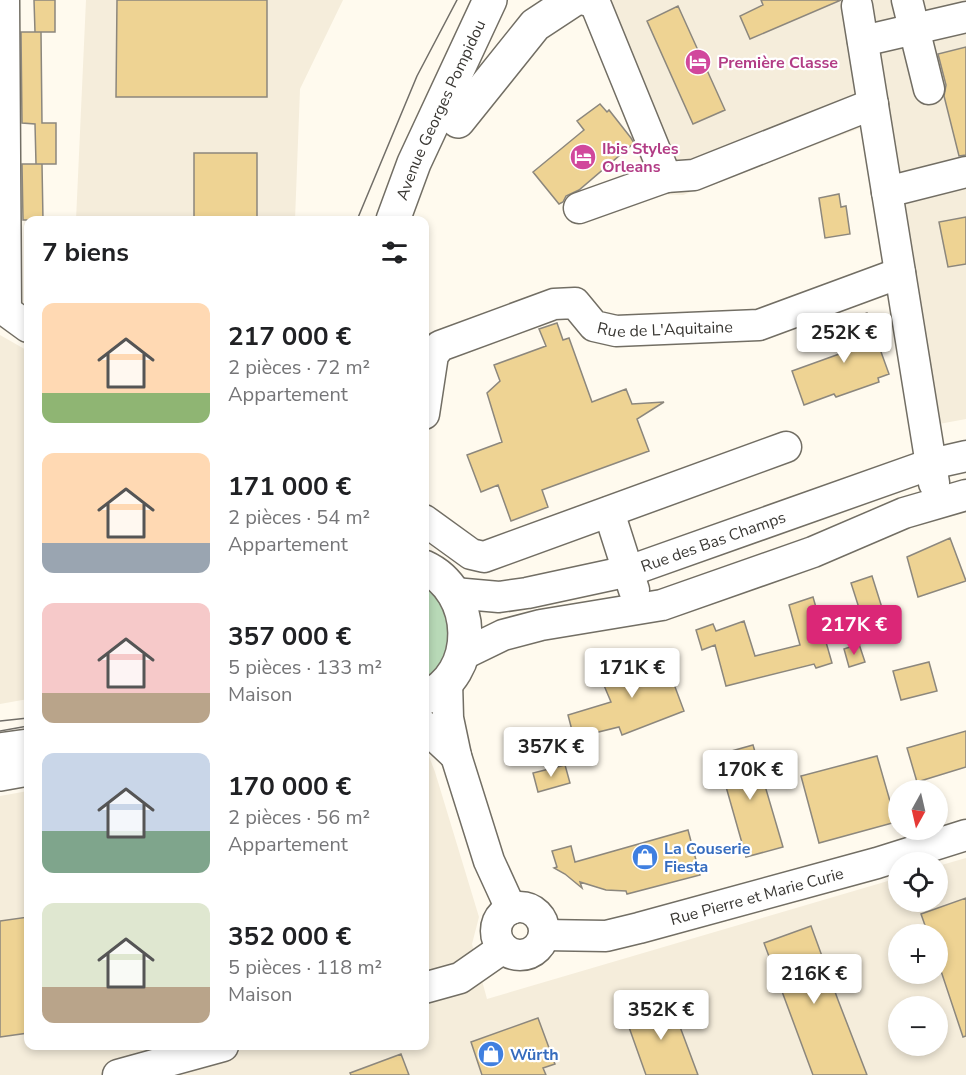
<!DOCTYPE html>
<html lang="fr">
<meta charset="utf-8">
<style>
body{margin:0;font-family:"Nunito Sans",sans-serif;background:#f2f2f2;color:#202124;height:100vh;display:flex;flex-direction:column;font-size:22px;white-space:nowrap}
*{box-sizing:border-box;margin:0}
p{font-size:20px;color:#757577}
.icon{flex:none;width:33px;height:33px;fill:none;stroke:currentColor;stroke-width:2;stroke-linecap:round;stroke-linejoin:round}
.map{position:relative;flex:1;overflow:hidden}
.details{position:absolute;left:24px;top:216px;width:405px;height:834px;display:flex;flex-direction:column;background:#fff;border-radius:12px;box-shadow:0 3px 9px #0003}
.details>*{flex:none}
.needle{width:39px;rotate:188deg}
.fabs{position:absolute;left:888px;top:780px;display:grid;gap:12px}
.fabs a{display:grid;place-items:center;width:60px;height:60px;border-radius:50%;background:#fff;box-shadow:0 3px 9px #0003;font-size:30px}
.price{position:absolute;translate:-50% -51px;padding:0 14px;border-radius:6px;background:#fff;color:#222;font-size:20px;line-height:39px;filter:drop-shadow(0 2px 3px #0008)}
.price::after{content:'';position:absolute;left:50%;top:36px;width:18px;height:14px;margin-left:-9px;background:inherit;clip-path:polygon(0 0,100% 0,50% 100%)}
.price.selected{background:#db2777;color:#fff}
ul{padding:0;list-style:none}
li{display:flex;align-items:center;gap:18px;height:150px;padding:0 18px}
li span{display:grid;place-items:center;flex:none;width:168px;height:120px;border-radius:12px;color:#555}
li>.icon{margin-inline-start:auto}
span .icon{width:72px;height:72px;fill:#fffc;stroke-width:1}
li b{font-size:26px}
h2{display:flex;justify-content:space-between;align-items:center;height:72px;padding:0 18px;font-size:26px}
.map>svg:first-child{display:block}
.built{fill:#f5eddb;fill-rule:evenodd}
.green{fill:#b8d9b7}
.building{fill:#eed393;stroke:#8c877d;stroke-width:1.5}
.lines{fill:none;stroke-linecap:round;stroke-linejoin:round}
.minor-casing{stroke:#726e64;stroke-width:33}
.major-casing{stroke:#726e64;stroke-width:36}
.highway-casing{stroke:#726e64;stroke-width:36}
.minor{stroke:#fff;stroke-width:30}
.major{stroke:#fff;stroke-width:33}
.highway{stroke:#fff;stroke-width:33}
.tram{stroke:#716e68;stroke-width:1.5}
.labels{text-anchor:middle;stroke-width:4.5;stroke-linejoin:round;paint-order:stroke}
.hotel-label{font-size:16px;font-weight:bold;fill:#b23c85;stroke:#fff;text-anchor:start}
.street-label{font-size:16px;fill:#3a3834;stroke:#fff}
.shop-label{font-size:16px;font-weight:bold;fill:#366cbe;stroke:#fff;text-anchor:start}
</style>
<div class="map">
<svg width="966" height="1075" viewBox="0 0 966 1075">
<rect width="100%" height="100%" fill="#fffaee"/>
<path class="built" d="M86,0H343L300,89L295,220H76Z
M613,0H966V419L939,424L887,118L683,195L653,194L585,15Z
M0,335L28,351V699L0,704Z
M425,750L427,751L435,772L479,917L472,944L487,999L898,878V902H938V866L966,858V1075H0V796L28,791V1046H424ZM898,934H938V974H898ZM898,1006H938V1046H898Z"/>
<path class="green" d="M424,585C450,604 458,636 441,664C437,671 430,676 424,681Z"/>
<path class="building" d="M34,0H55V32H35Z
M117,0H267V97H116Z
M761,0H841L750,39L740,16L763,5Z
M678,6L725,110L693,124L647,21Z
M21,32H41L42,123H56V164H36L35,124L22,123Z
M966,47V155L959,156L944,96L946,85L938,54Z
M600,104L607,112L609,110L631,138L634,143L579,190L566,196L563,202L559,204L533,172L584,130L577,121Z
M194,153H257V220H194Z
M22,164H42L43,220H23Z
M839,194L841,207L846,206L850,234L825,238L819,198Z
M966,217V264L948,267L939,222Z
M867,313L889,374L878,378L879,382L836,397L834,394L804,405L792,371L842,353L831,326Z
M557,323L563,340L569,338L592,402L626,389L632,404L664,402L637,419L649,451L542,490L548,507L511,521L498,485L481,492L467,455L502,442L487,393L500,381L494,365L546,346L539,329Z
M950,538L966,581L918,597L907,557Z
M872,576L889,630L868,636L851,583Z
M813,597L832,663L816,668L814,664L726,686L715,645L702,650L696,630L713,624L716,631L744,621L755,656L800,645L789,605Z
M859,644L865,662L849,667L844,649Z
M662,652L684,711L622,735L619,727L574,738L568,715L611,702L600,676Z
M929,662L937,691L901,700L893,671Z
M966,731V767L917,782L907,748Z
M753,745L783,847L746,857L717,755Z
M877,756L896,822L819,843L801,776Z
M565,765L570,783L538,792L533,773Z
M688,830L700,875L627,894L626,891L606,890L580,882L582,888L565,874L554,868L557,867L552,851L571,846L575,862Z
M966,898V1036L963,1037L938,962V934H928L921,914Z
M28,917V1033L0,1037V921Z
M811,926L838,1000L867,1075H813L764,943Z
M670,1000L698,1075H646L625,1016Z
M538,1018L555,1064L543,1068L546,1075H482L471,1042Z
M401,1054L409,1075H351L350,1073Z"/>
<g class="lines">
<defs>
<g id="minor">
<path d="M4,0L6,311"/>
<path d="M585,0L595,3L666,177L694,175L873,104"/>
<path d="M907,0L929,89"/>
<path d="M857,6L934,483"/>
<path d="M863,41L966,17"/>
<path d="M887,192L966,172"/>
<path d="M579,208L666,177"/>
<path d="M0,309L6,311L28,327"/>
<path id="s1" d="M424,414L433,355L440,346L554,304L575,303L594,326L616,331L759,325L900,273"/>
<path d="M609,512L634,590"/>
<path d="M424,520L471,554L484,557L786,447"/>
<path id="s2" d="M454,593L499,597L527,593L629,571L931,464L966,456"/>
<path d="M462,655L503,635L541,625L662,605L813,552L904,513L966,495"/>
<path d="M447,682L448,718L456,756L489,861L511,909"/>
<path d="M424,726L456,756"/>
<circle cx="520" cy="931" r="24"/>
<path id="s3" d="M544,935L606,936L639,928L877,863L966,835"/>
<path d="M424,988L460,978L503,948"/>
<path d="M118,1075L223,1046"/>
</g>
<g id="major">
<path id="s4" d="M393,220L414,163L490,0"/>
<path d="M424,567C477,591 480,675 424,698"/>
<path d="M0,750L28,746"/>
<path d="M0,774L28,769"/>
</g>
<path id="highway" d="M458,121L535,25L573,0"/>
</defs>
<use href="#minor" class="minor-casing"/>
<use href="#major" class="major-casing"/>
<use href="#highway" class="highway-casing"/>
<use href="#minor" class="minor"/>
<use href="#major" class="major"/>
<use href="#highway" class="highway"/>
<path class="tram" d="M357,220L417,76L457,0
M0,721L28,718
M0,731L28,726"/>
</g>
<defs>
<symbol id="hotel-disc" viewBox="-11 -11 22 22"><circle r="9.5" fill="#d1479c" stroke="#fff"/><path d="M-6-4.5h1.5V1H6V5H4.5V3h-9V5H-6ZM-4 0a1.8 1.8 0 1 1 3.6 0ZM.5 0V-2.5h3Q6-2.5 6 0Z" fill="#fff"/></symbol>
<symbol id="shop-disc" viewBox="-11 -11 22 22"><circle r="9.5" fill="#3f7fe0" stroke="#fff"/><path d="M-5-2.5h2.3a2.7 3.5 0 0 1 5.4 0H5L5.5 6h-11ZM-1.5-2.5h3a1.5 2.3 0 0 0-3 0Z" fill="#fff"/></symbol>
</defs>
<g fill-rule="evenodd">
<use href="#hotel-disc" x="683" y="47" width="30" height="30"/>
<use href="#hotel-disc" x="568" y="142" width="30" height="30"/>
<use href="#shop-disc" x="630" y="842" width="30" height="30"/>
<use href="#shop-disc" x="476" y="1039" width="30" height="30"/>
</g>
<g class="labels">
<g class="hotel-label">
<text x="718" y="68">Première Classe</text>
<text x="602" y="154">Ibis Styles<tspan x="602" dy="18">Orleans</tspan></text>
</g>
<g class="street-label">
<text dy="6" stroke="none"><textPath href="#s4" startOffset="120">Avenue Georges Pompidou</textPath></text>
<text dy="6" stroke="none"><textPath href="#s1" startOffset="315">Rue de L'Aquitaine</textPath></text>
<text dy="6" stroke="none"><textPath href="#s2" startOffset="267">Rue des Bas Champs</textPath></text>
<text dy="6" stroke="none"><textPath href="#s3" startOffset="218">Rue Pierre et Marie Curie</textPath></text>
</g>
<g class="shop-label">
<text x="664" y="854">La Couserie<tspan x="664" dy="18">Fiesta</tspan></text>
<text x="510" y="1060">Würth</text>
</g>
</g>
</svg>
<div class="fabs">
<a><svg class="needle" viewBox="-14 -14 28 28"><path d="M0-13l5 13h-10z" fill="#e53935"/><path d="M0 13l5-13h-10z" fill="#757577"/></svg></a>
<a><svg class="icon" aria-label="locate" viewBox="0 0 24 24"><circle cx="12" cy="12" r="6"/><path d="M12 2v4M12 18v4M2 12h4M18 12h4"/></svg></a>
<a>+</a>
<a>−</a>
</div>
<b class="price" style="left:844px;top:364px">252K €</b>
<b class="price selected" style="left:854px;top:656px">217K €</b>
<b class="price" style="left:632px;top:699px">171K €</b>
<b class="price" style="left:551px;top:778px">357K €</b>
<b class="price" style="left:750px;top:801px">170K €</b>
<b class="price" style="left:814px;top:1005px">216K €</b>
<b class="price" style="left:661px;top:1041px">352K €</b>
<section class="details">
<h2>7 biens<svg class="icon" aria-label="filters" viewBox="0 0 24 24"><path d="M4 7h16M4 17h16"/><circle cx="9" cy="7" r="2"/><circle cx="15" cy="17" r="2"/></svg></h2>
<ul>
<li><span style="background:linear-gradient(#ffd9b3 75%,#8fb573 0)"><svg class="icon" aria-label="home" viewBox="0 0 24 24"><path d="M3 11l9-7 9 7M6 9v11h12V9"/></svg></span><div><b>217 000 €</b><p>2 pièces · 72 m²</p><p>Appartement</p></div></li>
<li><span style="background:linear-gradient(#ffd9b3 75%,#9aa5b1 0)"><svg class="icon" aria-label="home" viewBox="0 0 24 24"><path d="M3 11l9-7 9 7M6 9v11h12V9"/></svg></span><div><b>171 000 €</b><p>2 pièces · 54 m²</p><p>Appartement</p></div></li>
<li><span style="background:linear-gradient(#f6c9c9 75%,#b9a48a 0)"><svg class="icon" aria-label="home" viewBox="0 0 24 24"><path d="M3 11l9-7 9 7M6 9v11h12V9"/></svg></span><div><b>357 000 €</b><p>5 pièces · 133 m²</p><p>Maison</p></div></li>
<li><span style="background:linear-gradient(#c9d6e8 65%,#7fa58c 0)"><svg class="icon" aria-label="home" viewBox="0 0 24 24"><path d="M3 11l9-7 9 7M6 9v11h12V9"/></svg></span><div><b>170 000 €</b><p>2 pièces · 56 m²</p><p>Appartement</p></div></li>
<li><span style="background:linear-gradient(#dfe7d0 70%,#b9a48a 0)"><svg class="icon" aria-label="home" viewBox="0 0 24 24"><path d="M3 11l9-7 9 7M6 9v11h12V9"/></svg></span><div><b>352 000 €</b><p>5 pièces · 118 m²</p><p>Maison</p></div></li>
</ul>
</section>
</div>
